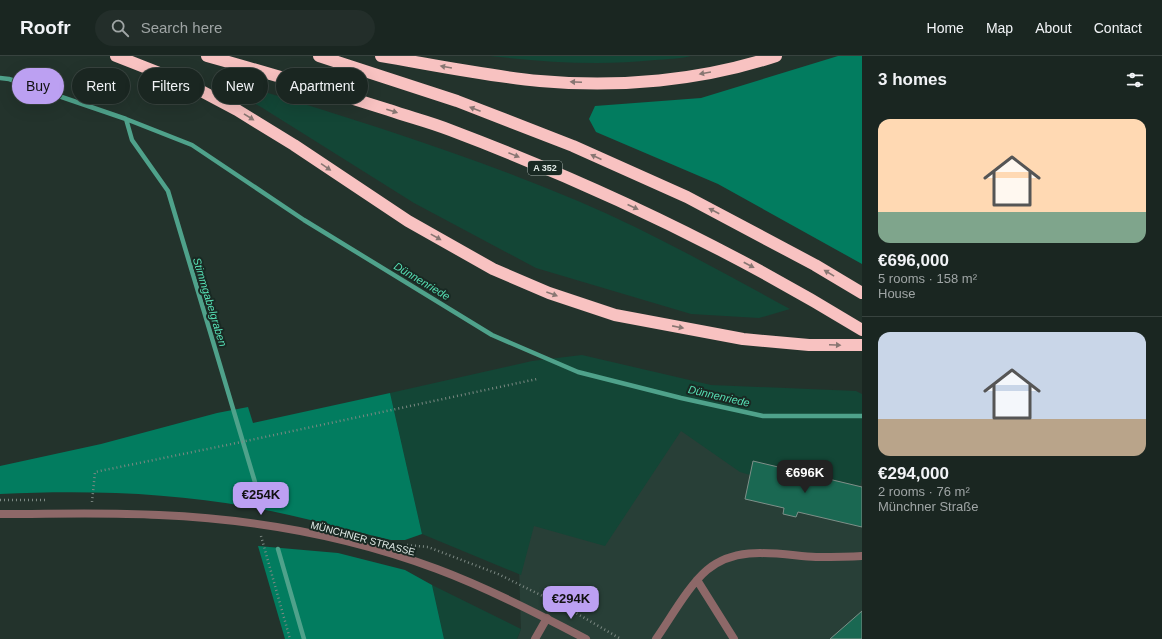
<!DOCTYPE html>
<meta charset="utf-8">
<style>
body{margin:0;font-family:Helvetica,sans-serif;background:#232e2a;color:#f1f3f6;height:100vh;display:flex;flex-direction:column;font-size:15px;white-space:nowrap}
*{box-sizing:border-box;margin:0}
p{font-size:13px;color:#9fa5a5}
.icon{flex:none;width:22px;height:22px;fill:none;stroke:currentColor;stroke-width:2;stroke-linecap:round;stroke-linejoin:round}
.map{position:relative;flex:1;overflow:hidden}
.drawer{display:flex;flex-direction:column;background:#1a2621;width:300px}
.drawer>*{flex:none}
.banner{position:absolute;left:12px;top:12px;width:380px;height:36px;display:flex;gap:8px}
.price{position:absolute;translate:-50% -34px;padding:0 9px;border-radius:8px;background:#bca0f2;color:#111;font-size:13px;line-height:26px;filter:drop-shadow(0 1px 2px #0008)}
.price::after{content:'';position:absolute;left:50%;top:24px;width:12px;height:9px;margin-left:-6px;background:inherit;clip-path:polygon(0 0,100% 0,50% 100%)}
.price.selected{background:#222;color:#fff}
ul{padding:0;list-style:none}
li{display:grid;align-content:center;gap:8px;height:212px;padding:0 16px}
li+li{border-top:1px solid #38433f}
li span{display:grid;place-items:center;height:124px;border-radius:12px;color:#555}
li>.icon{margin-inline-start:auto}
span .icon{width:72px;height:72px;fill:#fffc;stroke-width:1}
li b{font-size:17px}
h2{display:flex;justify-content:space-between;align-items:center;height:48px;padding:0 16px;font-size:17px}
.chip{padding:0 14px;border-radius:18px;background:#1a2621;box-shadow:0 4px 16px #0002,0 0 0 1px #38433f;font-size:14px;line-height:36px}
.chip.selected{background:#bca0f2;color:#111}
header{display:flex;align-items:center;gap:24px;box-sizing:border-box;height:56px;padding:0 20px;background:#1a2621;border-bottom:1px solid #38433f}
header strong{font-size:19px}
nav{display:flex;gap:22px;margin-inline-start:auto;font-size:14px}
.search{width:280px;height:36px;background:#232e2a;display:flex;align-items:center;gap:10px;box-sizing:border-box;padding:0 14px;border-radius:22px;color:#9fa5a5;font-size:15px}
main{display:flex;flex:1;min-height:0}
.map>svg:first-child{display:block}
.built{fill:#283f37}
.green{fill:#134636}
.forest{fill:#027c5f}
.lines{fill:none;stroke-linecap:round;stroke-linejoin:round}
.stream{stroke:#4fa28b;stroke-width:4.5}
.building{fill:#1a6852;stroke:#7e9089}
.path{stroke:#7c8983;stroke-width:2.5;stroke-dasharray:1 3;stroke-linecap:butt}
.lane{stroke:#8d6868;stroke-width:8}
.street{stroke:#8d6868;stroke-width:8}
.highway{stroke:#f8c2c1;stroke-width:12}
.oneway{fill:#887672}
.labels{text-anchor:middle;stroke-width:4;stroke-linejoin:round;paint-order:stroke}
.shield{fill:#192923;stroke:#a5b1ac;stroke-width:1}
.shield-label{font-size:9px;font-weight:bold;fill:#e1ebe7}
.street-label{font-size:10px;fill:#e1ebe7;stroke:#192923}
.water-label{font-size:11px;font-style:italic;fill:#56dfb4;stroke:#192923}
</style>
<header>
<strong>Roofr</strong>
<div class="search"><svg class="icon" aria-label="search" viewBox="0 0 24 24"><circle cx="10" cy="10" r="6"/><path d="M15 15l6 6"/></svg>Search here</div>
<nav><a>Home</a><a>Map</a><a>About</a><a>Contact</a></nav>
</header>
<main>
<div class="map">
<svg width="862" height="583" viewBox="0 0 862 583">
<rect width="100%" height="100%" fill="#23332c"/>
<path class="built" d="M579,332L862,360V583H517L521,573L519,510Z"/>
<path class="green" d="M490,0H691C680,3 667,3 655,4C599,10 545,6 490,0Z
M222,23C342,59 462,96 578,145C651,176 720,215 790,253L759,262L691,258L536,212L414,147L261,51L213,25Z
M582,299L711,329L856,335L862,338V421L860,430L753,405L750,419L740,416L681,375L605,490L534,470L521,519L422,478L390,337L532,305Z
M432,529L521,573L517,583H444Z"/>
<path class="forest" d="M838,0H862V208L718,128L596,76L589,63L595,50L701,42Z
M390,337L422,478L405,484H391C344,473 297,459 249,451C168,436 82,434 0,438V410L101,388L217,357L248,351L253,367Z
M258,490L338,497L405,514L432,529L444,583H285Z"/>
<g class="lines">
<path class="stream" d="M0,22L9,23L126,63L192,89L304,164L492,279L578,316L681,342L763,360H862
M126,63L132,84L168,135L260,443
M278,493L304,583"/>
</g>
<path class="building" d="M753,405L862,431V471L798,456L796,461L783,458L784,452L745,443Z
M862,555V583H830Z"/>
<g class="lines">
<path class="path" d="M0,444H46
M92,446L95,416L227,389L537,323
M261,480L290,583
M407,489L428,491L498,518L569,553L621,583"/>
<path class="lane" d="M697,524L734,583
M535,583L547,562
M656,583C670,563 689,529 707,514C738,488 780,499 816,501C831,501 847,501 862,500"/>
<path class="street" d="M0,458C53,458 106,456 159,459C252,463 349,480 437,513C488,532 537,557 586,583"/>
<path class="highway" d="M116,0L190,29L237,54L294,89L408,165L493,213L549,237L615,259L743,283L809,289H862
M207,0C268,17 328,35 389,54C409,61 430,66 450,74C593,128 732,194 862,274
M319,0L457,45L573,90L687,141L815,209L862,237
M381,0C434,9 487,20 540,25C618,32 701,25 776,0"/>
</g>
<defs><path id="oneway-solid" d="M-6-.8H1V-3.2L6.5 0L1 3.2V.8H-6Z"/></defs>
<g class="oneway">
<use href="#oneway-solid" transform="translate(446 11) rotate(-170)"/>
<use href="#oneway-solid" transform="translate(705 17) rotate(170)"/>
<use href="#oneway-solid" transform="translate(576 26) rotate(-178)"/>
<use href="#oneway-solid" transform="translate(475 53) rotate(-159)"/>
<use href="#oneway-solid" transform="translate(392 55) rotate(18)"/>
<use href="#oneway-solid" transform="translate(249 61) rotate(32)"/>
<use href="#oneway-solid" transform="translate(514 99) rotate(22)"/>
<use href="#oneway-solid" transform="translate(596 101) rotate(-156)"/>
<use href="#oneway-solid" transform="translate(326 111) rotate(34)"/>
<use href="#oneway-solid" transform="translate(633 151) rotate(25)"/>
<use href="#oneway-solid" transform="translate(714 155) rotate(-152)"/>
<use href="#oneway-solid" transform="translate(436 181) rotate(29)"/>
<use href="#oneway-solid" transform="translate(749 209) rotate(28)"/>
<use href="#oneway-solid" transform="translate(829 217) rotate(-149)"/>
<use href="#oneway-solid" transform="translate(552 238) rotate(20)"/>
<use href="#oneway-solid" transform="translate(678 271) rotate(11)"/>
<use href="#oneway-solid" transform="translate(835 289) rotate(2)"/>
</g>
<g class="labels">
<rect class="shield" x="528" y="105" width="34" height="14" rx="3"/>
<g class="shield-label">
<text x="545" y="115">A 352</text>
</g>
<g class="street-label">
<text transform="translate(363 482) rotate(15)" y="4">MÜNCHNER STRASSE</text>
</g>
<g class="water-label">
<text transform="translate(422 225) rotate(31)" y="4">Dünnenriede</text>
<text transform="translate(210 246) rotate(73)" y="4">Stimmgabelgraben</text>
<text transform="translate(719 340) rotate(13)" y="4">Dünnenriede</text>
</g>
</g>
</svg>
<b class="price selected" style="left:805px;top:438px">€696K</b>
<b class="price" style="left:261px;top:460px">€254K</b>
<b class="price" style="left:571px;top:564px">€294K</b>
<div class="banner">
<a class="chip selected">Buy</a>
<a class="chip">Rent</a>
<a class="chip">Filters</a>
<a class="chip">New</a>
<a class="chip">Apartment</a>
</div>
</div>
<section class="drawer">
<h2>3 homes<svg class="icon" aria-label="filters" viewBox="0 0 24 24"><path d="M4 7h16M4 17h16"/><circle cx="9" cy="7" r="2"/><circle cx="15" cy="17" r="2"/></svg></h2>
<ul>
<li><span style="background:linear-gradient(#ffd9b3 75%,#7fa58c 0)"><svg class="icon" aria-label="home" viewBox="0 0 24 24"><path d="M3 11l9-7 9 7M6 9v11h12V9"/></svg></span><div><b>€696,000</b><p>5 rooms · 158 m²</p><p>House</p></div></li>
<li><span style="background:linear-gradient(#c9d6e8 70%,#b9a48a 0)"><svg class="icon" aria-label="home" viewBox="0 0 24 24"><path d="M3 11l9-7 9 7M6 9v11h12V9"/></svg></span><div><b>€294,000</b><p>2 rooms · 76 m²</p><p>Münchner Straße</p></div></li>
</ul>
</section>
</main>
